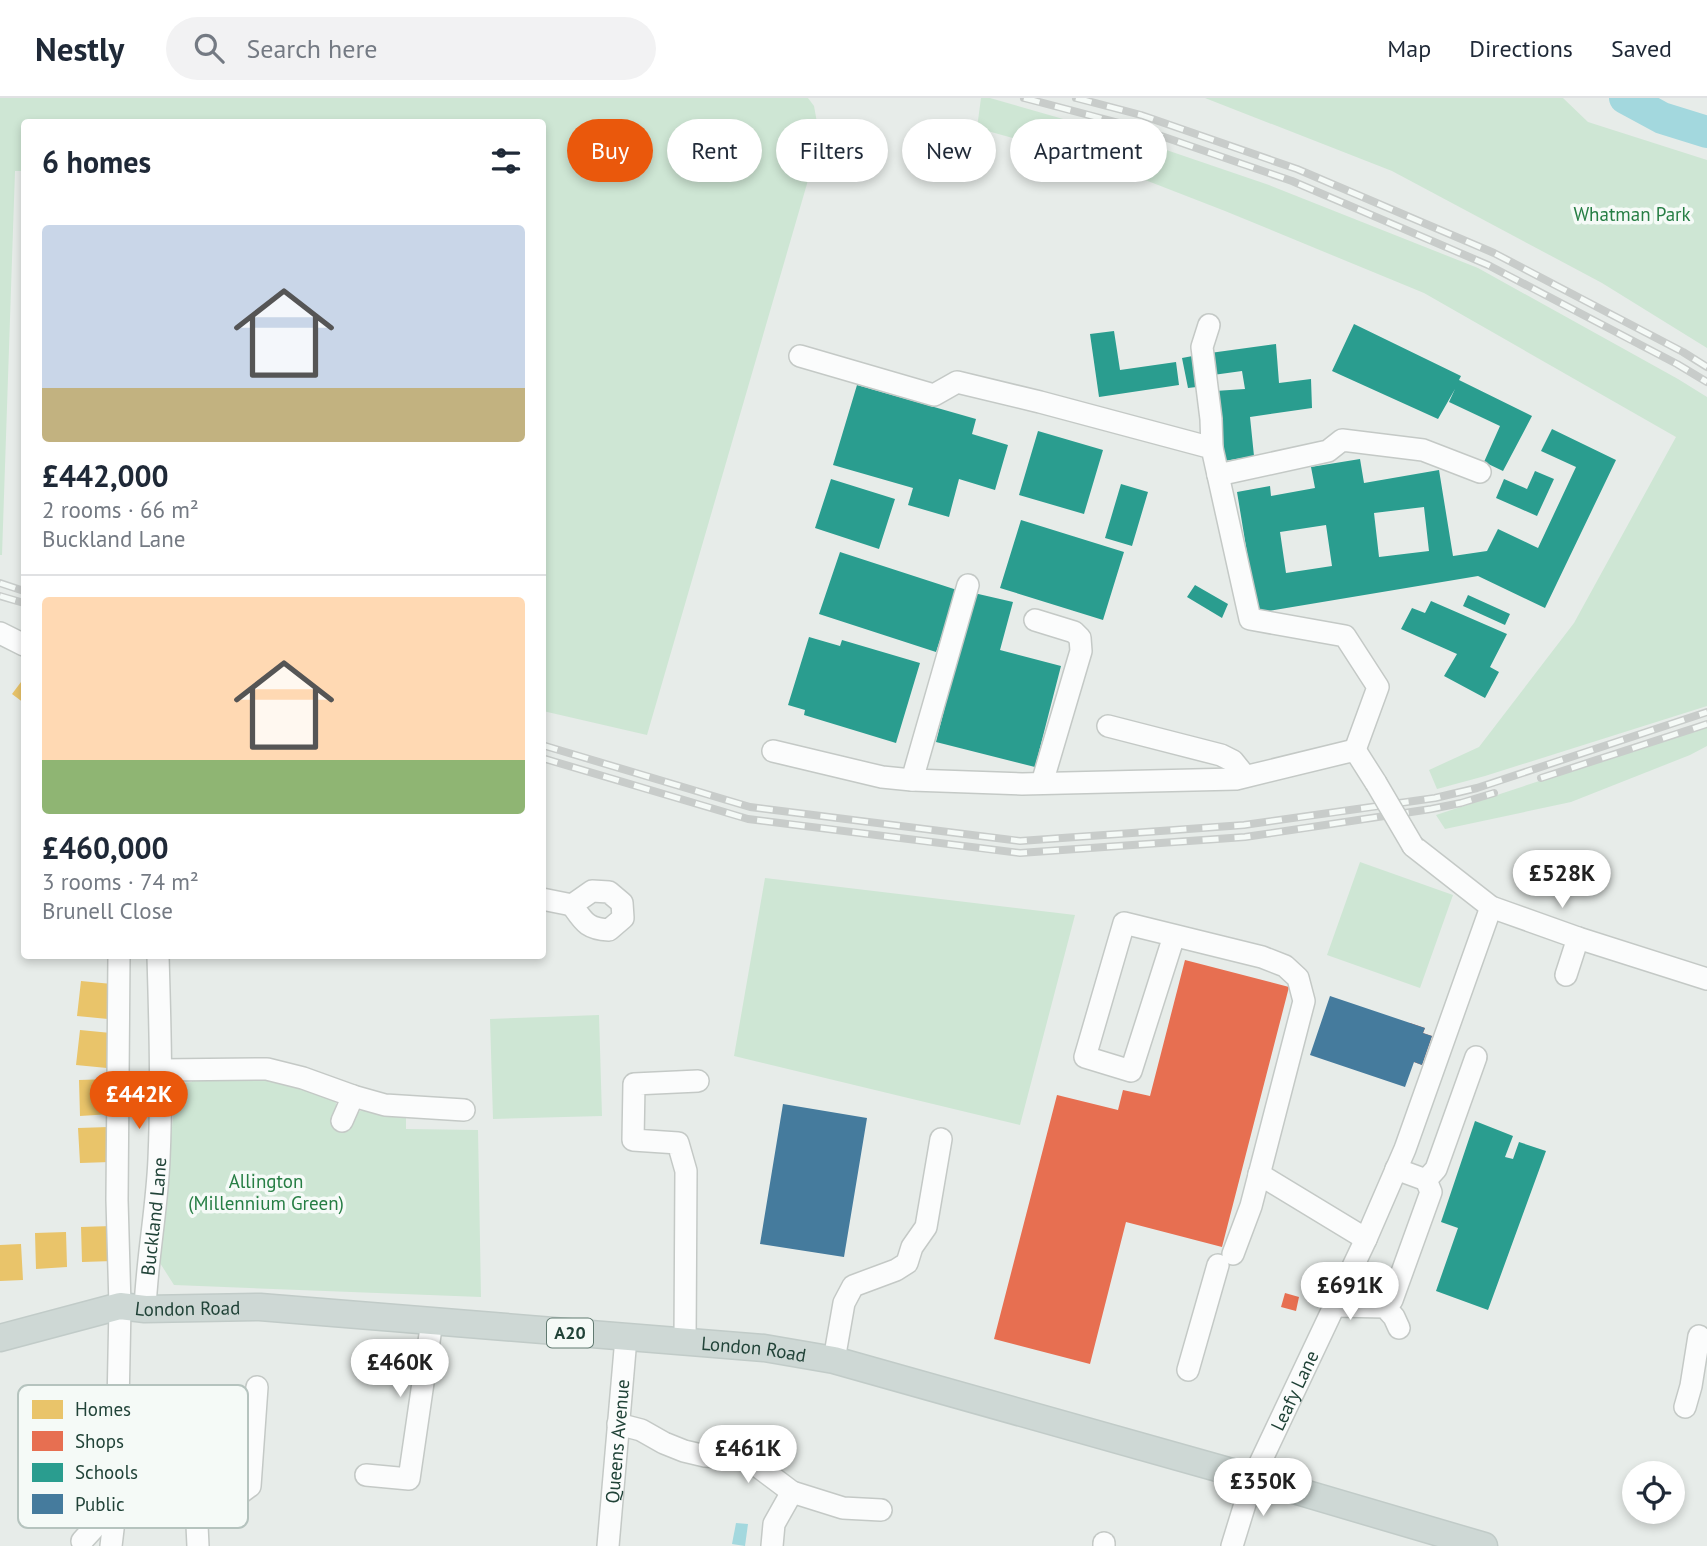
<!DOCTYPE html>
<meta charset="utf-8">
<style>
body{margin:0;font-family:"PT Sans",sans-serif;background:#f2f2f3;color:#1f2937;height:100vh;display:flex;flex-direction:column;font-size:26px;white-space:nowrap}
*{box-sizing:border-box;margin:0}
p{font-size:23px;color:#747a83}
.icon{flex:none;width:38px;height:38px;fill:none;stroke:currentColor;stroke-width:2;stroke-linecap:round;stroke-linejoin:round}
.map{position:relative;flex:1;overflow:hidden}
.side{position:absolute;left:21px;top:21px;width:525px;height:840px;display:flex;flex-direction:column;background:#fff;border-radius:7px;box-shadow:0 4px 10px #0003}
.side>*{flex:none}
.top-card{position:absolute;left:567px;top:21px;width:665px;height:63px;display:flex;gap:14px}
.tools{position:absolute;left:1622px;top:1363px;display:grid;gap:14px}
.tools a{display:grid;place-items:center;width:63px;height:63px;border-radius:50%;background:#fff;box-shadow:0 4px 10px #0003;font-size:35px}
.price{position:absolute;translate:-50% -60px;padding:0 16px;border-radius:24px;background:#fff;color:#222;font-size:23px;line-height:46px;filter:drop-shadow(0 2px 4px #0008)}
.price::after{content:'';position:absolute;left:50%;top:42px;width:21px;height:16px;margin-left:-10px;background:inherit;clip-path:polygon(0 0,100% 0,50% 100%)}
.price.on{background:#ea580c;color:#fff}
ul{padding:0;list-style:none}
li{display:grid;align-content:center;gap:14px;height:371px;padding:0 21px}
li+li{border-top:2px solid #e0e1e3}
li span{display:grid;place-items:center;height:217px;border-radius:7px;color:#555}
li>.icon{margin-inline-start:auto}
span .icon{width:126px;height:126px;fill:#fffc;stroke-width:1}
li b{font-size:30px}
h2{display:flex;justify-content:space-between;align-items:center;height:84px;padding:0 21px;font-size:30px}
.tag{padding:0 24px;border-radius:32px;background:#fff;box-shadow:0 4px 10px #0003;font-size:24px;line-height:63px}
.tag.on{background:#ea580c;color:#fff}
header{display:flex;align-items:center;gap:42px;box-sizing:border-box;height:98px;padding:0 35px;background:#fff;border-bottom:2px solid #e0e1e3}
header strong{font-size:33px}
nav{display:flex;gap:38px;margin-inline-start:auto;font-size:24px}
.search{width:490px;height:63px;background:#f2f2f3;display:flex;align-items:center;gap:18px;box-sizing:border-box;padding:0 24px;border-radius:38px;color:#747a83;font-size:26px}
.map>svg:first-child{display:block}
.green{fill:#cee6d4}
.water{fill:#a3d8de}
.homes{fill:#e9c46a}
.shops{fill:#e76f51}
.schools{fill:#2a9d8f;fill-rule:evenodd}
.public{fill:#457b9d}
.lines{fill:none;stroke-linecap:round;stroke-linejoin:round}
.river{stroke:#a3d8de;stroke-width:32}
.minor-casing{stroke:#c4c9c6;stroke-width:24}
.major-casing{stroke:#c1cbc8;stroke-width:29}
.minor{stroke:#fbfcfc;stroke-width:21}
.major{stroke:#ced8d5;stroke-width:26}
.rail-casing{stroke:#c8ccca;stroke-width:8}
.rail{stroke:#f5faf7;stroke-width:5;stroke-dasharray:16;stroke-linecap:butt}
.minor-bridge-casing{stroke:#c4c9c6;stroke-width:24;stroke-linecap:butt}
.minor-bridge{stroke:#fbfcfc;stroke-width:21}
.labels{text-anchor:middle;stroke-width:7;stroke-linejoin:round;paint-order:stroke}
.shield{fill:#f5faf7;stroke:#617a71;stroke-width:2}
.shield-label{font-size:18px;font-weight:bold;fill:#214338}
.park-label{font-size:19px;fill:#267e44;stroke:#f5faf7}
.street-label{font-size:19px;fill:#214338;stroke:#f5faf7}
.key{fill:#f5faf7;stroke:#b5c3be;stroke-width:2}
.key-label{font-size:19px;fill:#214338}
</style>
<header>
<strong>Nestly</strong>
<div class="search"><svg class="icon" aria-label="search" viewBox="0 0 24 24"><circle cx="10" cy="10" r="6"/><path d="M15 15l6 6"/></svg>Search here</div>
<nav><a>Map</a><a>Directions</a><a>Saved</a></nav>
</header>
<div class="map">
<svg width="1707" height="1448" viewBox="0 0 1707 1448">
<rect width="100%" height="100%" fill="#e7ece9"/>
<path class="green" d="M0,0H808L814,8L820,41L647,637L543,613L542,24H24V73H15L2,457H0Z
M981,0H990L1140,43L1269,87L1478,170L1678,281L1707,299V608L1485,678L1437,691L1429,672L1479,649L1574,525L1676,339L1424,195L1225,113L1104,66L977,30Z
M1205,0H1563L1588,24L1707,62V250L1602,185L1392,73Z
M1707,628V648L1690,657L1571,704L1445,731L1436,717Z
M1360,764L1453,797L1420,890L1327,857Z
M765,780L1075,817L1020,1027L734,958Z
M599,917L602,1018L493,1021L490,921Z
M271,978L331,999L336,1005L337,1010L355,1015L363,1012L406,1017V1031L478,1032L481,1199L174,1187L160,1165L159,1159L176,990L183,985L192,984V979Z"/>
<path class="water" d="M736,1425L748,1426L745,1448L732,1446Z"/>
<path class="homes" d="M24,580V605L12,596Z
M81,883L112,886L108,921L77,918Z
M80,932L111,935L107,970L76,967Z
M110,981L111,1016L80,1018L79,982Z
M109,1029L110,1064L80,1065L78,1030Z
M112,1128L113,1163L82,1164L81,1129Z
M66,1134L67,1169L36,1171L35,1135Z
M21,1146L23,1182L0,1183V1147Z"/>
<path class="shops" d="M1185,862L1289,889L1222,1149L1126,1124L1090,1266L994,1241L1057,997L1118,1012L1123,992L1150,998Z
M1410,925L1425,930L1423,935L1432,938L1422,967L1414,964L1416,955L1401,950Z
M1285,1195L1299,1199L1296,1213L1281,1209Z"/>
<path class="schools" d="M1354,226L1461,278L1459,282L1532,318L1503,373L1484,364L1500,328L1449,304L1455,291L1438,321L1332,273Z
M1114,233L1120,272L1176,264L1179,287L1099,299L1090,236Z
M1276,246L1279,285L1311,281L1312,310L1250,319L1254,358L1224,363L1215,293L1245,291L1242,273L1213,277L1210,255Z
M1198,257L1205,288L1188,290L1182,260Z
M857,287L976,321L972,336L1008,347L995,392L959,381L949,419L908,407L913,390L833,367Z
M1552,331L1616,362L1545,510L1478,478L1257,515L1237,394L1270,388L1271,398L1315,390L1311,369L1360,361L1364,385L1439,372L1453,458L1487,453L1498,431L1538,450L1576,369L1541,353ZM1424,409L1429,453L1379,459L1374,415ZM1326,427L1332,468L1286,475L1280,434Z
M1038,333L1103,352L1084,416L1019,397Z
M1535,373L1554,381L1537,418L1496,400L1504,381L1527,391Z
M831,381L895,401L879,451L815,430Z
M1121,386L1148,394L1132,448L1105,440Z
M1021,422L1124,454L1103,522L1000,490Z
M840,454L957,492L936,554L819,516Z
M1195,487L1228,506L1222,520L1187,499Z
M974,495L1013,504L1000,552L1061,568L1035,669L936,644Z
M1468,497L1510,516L1505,527L1463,508Z
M1431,503L1507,536L1490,569L1499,574L1485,600L1444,578L1457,556L1401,531L1412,510L1425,515Z
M809,539L840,548L842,542L920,565L896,645L804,617L805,612L788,607Z
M1475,1023L1513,1038L1505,1059L1513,1061L1519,1044L1546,1053L1488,1212L1436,1193L1458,1130L1441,1124Z"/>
<path class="public" d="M1330,898L1425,930L1423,935L1432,938L1422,967L1414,964L1405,989L1310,957Z
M783,1006L867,1020L844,1159L760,1146Z"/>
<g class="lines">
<path class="river" d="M1625,0L1662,20L1707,34"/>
<defs>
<g id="minor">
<path d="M1209,227L1202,249L1211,321L1212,350"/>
<path d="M800,258L934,297L957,284L1040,304L1212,350L1250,521L1345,538L1378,589L1355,652"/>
<path d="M1218,377L1328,353L1342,342L1423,352L1480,374"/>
<path d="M1035,522L1074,534L1080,540L1081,553L1042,685"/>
<path d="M0,535L24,547"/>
<path d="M1108,628L1221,657L1233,663L1245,678"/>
<path d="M773,653L882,679L912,682L1022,686L1236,681L1355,652L1376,685"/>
<path d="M912,682L968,487"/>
<path d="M1413,748L1491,809L1578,840L1707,881"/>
<path d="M592,793L609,794L622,805L623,820L609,832C587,831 584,824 572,807Z"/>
<path d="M542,801L572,807"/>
<path d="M1174,838L1131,973L1085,959L1124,825L1262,859L1285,868L1298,880L1304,903L1251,1108L1233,1156"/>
<path d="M1566,877L1578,840"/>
<path d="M161,972L267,971L303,980L353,998L385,1007L464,1012"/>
<path d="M342,1023L353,998"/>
<path d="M1259,1076L1366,1141"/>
<path d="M1426,1082L1436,1071L1476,959"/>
<path d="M1335,1208L1385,1209L1394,1219L1399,1230"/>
<path d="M1385,1209L1392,1202L1431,1094L1426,1082L1396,1071"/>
<path id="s1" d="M145,1211C147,1161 157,1111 159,1061C162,993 160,925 158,858"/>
<path d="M685,1244L686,1073L678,1045L633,1042L634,986L698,983"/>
<path d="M834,1262L844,1205L853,1188L896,1172L907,1165L912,1149L926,1129L941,1041"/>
<path d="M1188,1272L1218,1167"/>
<path d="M1685,1309L1691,1288L1699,1238"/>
<path d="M618,1326L641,1332L664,1345L684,1353L705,1358L748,1361L792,1394L843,1410L881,1412"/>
<path d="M366,1377L409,1381L432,1223"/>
<path d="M166,1406H196L198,1448"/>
<path d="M196,1406L231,1402L250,1388L257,1289"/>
<path d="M82,1443L116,1406"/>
<path d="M111,1448L116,1406L120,1208L117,1102L119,858"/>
<path id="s2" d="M608,1448L626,1240"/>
<path d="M772,1448L774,1426L792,1394"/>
<path d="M1104,1448V1445"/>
<path id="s3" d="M1232,1448L1253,1380L1366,1141L1405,1051L1491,809"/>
</g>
<g id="major">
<path id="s4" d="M0,1240L120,1208L145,1211L260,1209L764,1250L834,1262L1253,1380L1484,1448"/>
</g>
</defs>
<use href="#minor" class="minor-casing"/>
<use href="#major" class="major-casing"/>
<use href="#minor" class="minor"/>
<use href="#major" class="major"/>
<defs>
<path id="rail" d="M1024,0L1138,30L1292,83L1488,167L1677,266L1707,284
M1076,0L1141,17L1297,71L1494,155L1683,254L1707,269
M0,485L24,493
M0,498L24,505
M542,647L750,709L1020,743L1244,727L1435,700L1477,690L1707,614
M542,660L748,721L1020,755L1245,739L1431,711L1461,705L1494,695
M1541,680L1707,626"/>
</defs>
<use href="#rail" class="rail-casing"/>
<use href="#rail" class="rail"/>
<defs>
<path id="minor-bridge" d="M1376,685L1413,748"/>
</defs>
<use href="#minor-bridge" class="minor-bridge-casing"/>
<use href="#minor-bridge" class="minor-bridge"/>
</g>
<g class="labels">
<rect class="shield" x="547" y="1220.5" width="46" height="29" rx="5"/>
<g class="shield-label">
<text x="570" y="1241">A20</text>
</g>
<g class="park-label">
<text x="1632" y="123">Whatman Park</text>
<text x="266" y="1090">Allington<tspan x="266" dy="22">(Millennium Green)</tspan></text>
</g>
<g class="street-label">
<text dy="7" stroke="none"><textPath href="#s1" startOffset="93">Buckland Lane</textPath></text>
<text dy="7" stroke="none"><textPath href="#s4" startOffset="192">London Road</textPath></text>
<text dy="7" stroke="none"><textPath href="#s4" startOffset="760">London Road</textPath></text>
<text dy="7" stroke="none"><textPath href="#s3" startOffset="168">Leafy Lane</textPath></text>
<text dy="7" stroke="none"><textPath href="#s2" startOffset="105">Queens Avenue</textPath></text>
</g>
</g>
<rect x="18" y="1287" width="230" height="143" rx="10" class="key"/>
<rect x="32" y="1302" width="31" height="19" fill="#e9c46a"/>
<rect x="32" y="1333" width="31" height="20" fill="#e76f51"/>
<rect x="32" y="1365" width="31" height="19" fill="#2a9d8f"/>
<rect x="32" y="1396" width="31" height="20" fill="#457b9d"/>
<g class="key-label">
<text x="75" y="1318">Homes</text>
<text x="75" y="1350">Shops</text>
<text x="75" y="1381">Schools</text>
<text x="75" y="1413">Public</text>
</g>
</svg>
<div class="tools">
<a><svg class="icon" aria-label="locate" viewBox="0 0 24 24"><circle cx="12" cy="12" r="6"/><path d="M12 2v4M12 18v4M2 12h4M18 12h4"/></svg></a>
</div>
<b class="price" style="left:1562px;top:812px">£528K</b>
<b class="price on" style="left:139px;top:1033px">£442K</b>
<b class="price" style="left:1350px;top:1224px">£691K</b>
<b class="price" style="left:400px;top:1301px">£460K</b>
<b class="price" style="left:748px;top:1387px">£461K</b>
<b class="price" style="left:1263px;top:1420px">£350K</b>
<div class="top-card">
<a class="tag on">Buy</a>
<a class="tag">Rent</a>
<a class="tag">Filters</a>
<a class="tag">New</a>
<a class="tag">Apartment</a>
</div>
<section class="side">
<h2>6 homes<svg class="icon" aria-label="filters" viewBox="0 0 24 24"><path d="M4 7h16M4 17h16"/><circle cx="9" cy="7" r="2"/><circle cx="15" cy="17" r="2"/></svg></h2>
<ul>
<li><span style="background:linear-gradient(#c9d6e8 75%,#c2b280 0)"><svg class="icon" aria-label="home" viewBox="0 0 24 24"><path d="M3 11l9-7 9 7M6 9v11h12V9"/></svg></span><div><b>£442,000</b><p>2 rooms · 66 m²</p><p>Buckland Lane</p></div></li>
<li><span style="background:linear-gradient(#ffd9b3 75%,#8fb573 0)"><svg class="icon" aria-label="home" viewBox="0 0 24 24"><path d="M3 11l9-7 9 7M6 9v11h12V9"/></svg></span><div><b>£460,000</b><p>3 rooms · 74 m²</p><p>Brunell Close</p></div></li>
</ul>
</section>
</div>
